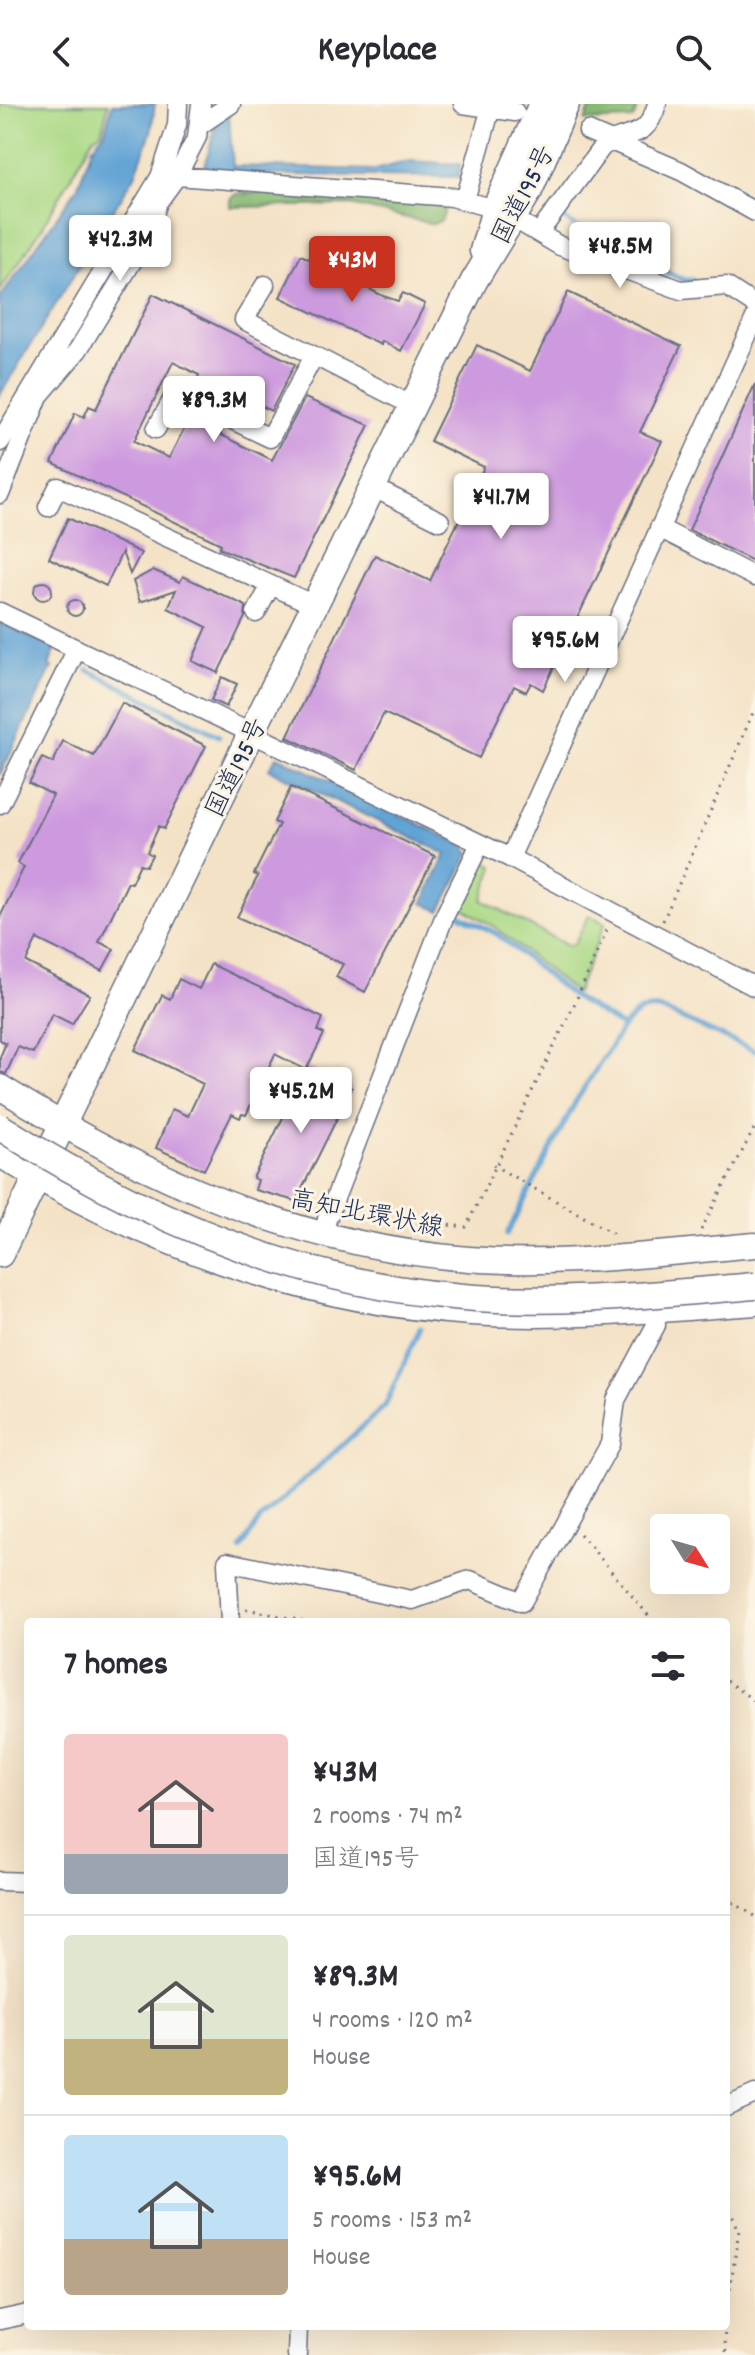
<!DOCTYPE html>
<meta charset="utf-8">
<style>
body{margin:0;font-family:Dekko,"Klee One",sans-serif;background:#f2f2f3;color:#2b2b33;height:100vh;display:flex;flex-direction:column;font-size:30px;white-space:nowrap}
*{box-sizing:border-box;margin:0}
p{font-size:26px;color:#7c7c81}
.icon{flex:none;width:44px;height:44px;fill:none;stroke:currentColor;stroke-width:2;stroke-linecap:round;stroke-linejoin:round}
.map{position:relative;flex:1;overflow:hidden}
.sheet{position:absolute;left:24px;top:1514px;width:706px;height:712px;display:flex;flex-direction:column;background:#fff;border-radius:8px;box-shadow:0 8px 32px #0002}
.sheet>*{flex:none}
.needle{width:52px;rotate:127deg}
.tools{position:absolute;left:650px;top:1410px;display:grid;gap:16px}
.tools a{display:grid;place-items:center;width:80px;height:80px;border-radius:8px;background:#fff;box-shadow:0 8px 32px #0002;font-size:40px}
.price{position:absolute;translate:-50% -68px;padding:0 18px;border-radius:8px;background:#fff;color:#222;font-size:26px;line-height:52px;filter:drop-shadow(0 2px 4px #0008)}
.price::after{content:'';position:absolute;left:50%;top:48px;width:24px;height:18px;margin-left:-12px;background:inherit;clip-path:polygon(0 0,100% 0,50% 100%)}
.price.current{background:#c8321e;color:#fff}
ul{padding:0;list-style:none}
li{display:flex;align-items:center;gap:24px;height:200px;padding:0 40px}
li+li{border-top:2px solid #e1e1e2}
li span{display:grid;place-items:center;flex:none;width:224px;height:160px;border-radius:8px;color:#555}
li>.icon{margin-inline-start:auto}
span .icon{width:96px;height:96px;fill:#fffc;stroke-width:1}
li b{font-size:34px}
h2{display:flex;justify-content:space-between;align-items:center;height:96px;padding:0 40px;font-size:34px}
header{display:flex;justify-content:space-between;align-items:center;height:104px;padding:0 40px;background:#fff;font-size:36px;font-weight:700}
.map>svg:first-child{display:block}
.green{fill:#abd986;stroke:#638472;stroke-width:2}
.forest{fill:#88b973;stroke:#527468;stroke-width:2}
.water{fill:#61a3d5;stroke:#3e699a;stroke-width:2}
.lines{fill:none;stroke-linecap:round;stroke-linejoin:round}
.stream{stroke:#61a3d5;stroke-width:5}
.building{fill:#cd9adf}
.minor-casing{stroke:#676e82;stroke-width:21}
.major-casing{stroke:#676e82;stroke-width:27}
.highway-casing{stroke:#676e82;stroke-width:29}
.path{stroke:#676e82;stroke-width:3;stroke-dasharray:2 6;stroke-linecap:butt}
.minor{stroke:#fff;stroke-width:18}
.major{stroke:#fff;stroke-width:24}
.highway{stroke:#fff;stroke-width:26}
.highway-bridge-casing{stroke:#676e82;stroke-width:29;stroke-linecap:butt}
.highway-bridge{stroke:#fff;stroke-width:26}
.labels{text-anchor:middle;stroke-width:6;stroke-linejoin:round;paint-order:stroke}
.street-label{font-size:26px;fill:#1b2f5e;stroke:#fcf5e5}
</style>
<header><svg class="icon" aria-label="back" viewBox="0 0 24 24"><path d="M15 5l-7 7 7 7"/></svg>Keyplace<svg class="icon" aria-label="search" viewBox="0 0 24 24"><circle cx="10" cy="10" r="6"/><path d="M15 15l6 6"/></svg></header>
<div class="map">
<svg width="755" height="2251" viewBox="0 0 755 2251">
<rect width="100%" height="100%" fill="#fcf5e5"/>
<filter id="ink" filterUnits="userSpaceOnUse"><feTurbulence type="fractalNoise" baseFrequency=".0125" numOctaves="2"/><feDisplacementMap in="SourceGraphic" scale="16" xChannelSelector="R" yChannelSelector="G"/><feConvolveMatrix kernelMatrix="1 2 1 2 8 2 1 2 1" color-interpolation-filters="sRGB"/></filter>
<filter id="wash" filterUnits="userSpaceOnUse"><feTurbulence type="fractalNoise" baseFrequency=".006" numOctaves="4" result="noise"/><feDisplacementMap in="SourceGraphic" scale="32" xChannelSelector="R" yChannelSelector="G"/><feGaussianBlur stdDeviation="1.8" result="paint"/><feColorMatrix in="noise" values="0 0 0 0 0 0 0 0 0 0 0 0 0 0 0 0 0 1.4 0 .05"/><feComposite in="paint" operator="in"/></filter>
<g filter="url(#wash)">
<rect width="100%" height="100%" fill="#f4e2c6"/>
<path class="green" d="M0,0H108L102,27L93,34L42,124L0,187Z
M481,753L494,763L482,796L568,842L574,840L589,811L605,819L576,889L496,824L456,800Z"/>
<path class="forest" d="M592,0H639L633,15L585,17Z
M290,87L438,99L445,107L441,117L433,120L351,101L230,103V95L236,90Z"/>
<path class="water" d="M112,0H155L151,28L135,71L0,291V194L77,84L92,44L105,27Z
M214,0H228L233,62L375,66L409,57L460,60L459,73L203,70L216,19Z
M0,519L56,545L49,561L52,563L0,671Z
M277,652L465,742L470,749L440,807L423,799L446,750L269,665Z"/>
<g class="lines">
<path class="stream" d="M560,112L587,130L684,176H693
M88,566L219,632
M452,807L497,830L572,892L623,923C635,909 641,903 660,905L755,947
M507,1130L576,997L623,923
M241,1445L259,1417L385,1302L420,1224
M0,1787L28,1788"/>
</g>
<g id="blocks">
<path class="building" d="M301,151L383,192L398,197L403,189L425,200L401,247L382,237L381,241L280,193Z
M568,188L681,242L640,328L662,337L543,586L531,579L526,588L514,582L479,654L384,609L356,666L287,633L375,451L430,477L484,363L430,337L477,241L530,267Z
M153,190L295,260L271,307L256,299L252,309L209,288L196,279L199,271L173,258L134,337L169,354L189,315L272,356L305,294L369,321L294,474L219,444L221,440L52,359L75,309L84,313L89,302L96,305Z
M755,280V458L689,426Z
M68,414L141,449L130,470L122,448L106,482L49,454Z
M153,466L180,478L183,472L246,502L245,513L218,569L192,557L207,523L168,504L176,486L140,498L133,477Z
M34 487a9 9 0 1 1 18 0a9 9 0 1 1-18 0Z
M67 504a8 8 0 1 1 16 0a8 8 0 1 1-16 0Z
M222,573L237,580L226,603L211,596Z
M122,599L206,642L164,725L159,722L147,748L152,751L146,762L140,760L131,779L128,778L99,838L114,845L102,867L37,835L26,858L90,891L72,920L52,910L33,949L18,943L6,970L0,968V953L6,939L0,936V813L24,763L18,759L53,691L29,679L42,654L53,659L63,637L94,652Z
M291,683L435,752L365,888L336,873L343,860L237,813L258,772L254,770L279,720L274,718Z
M211,860L323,914L318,927L324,930L306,966L275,950L246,1011L242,1010L240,1014L232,1010L204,1066L156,1044L172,1005L188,1012L203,980L135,946L162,891L170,895L179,875L199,885Z
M308,963L352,984L296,1097L255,1086L258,1076L253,1074Z"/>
</g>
</g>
<g filter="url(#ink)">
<use href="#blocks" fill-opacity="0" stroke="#676e82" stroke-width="2"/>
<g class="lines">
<defs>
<path id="minor" d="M463,0L515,8
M200,21L231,0
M588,27L681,67L755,108
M177,72L452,93L495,105
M465,96L492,0
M513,114L560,142L681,186L726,182L755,201
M539,129L602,43C628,24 646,39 657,0
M265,181L244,216L413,302
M156,325L176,289L270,334L314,252
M0,338L160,73L177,21L178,0
M372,383L440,417
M0,390L39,292L78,246L146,135L158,98L177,72L197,33L201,0
M48,403L58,383L314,501
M659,424L755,473
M0,508L510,754L755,883
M256,509L271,481
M0,700L77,545
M510,754L755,214
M324,1132L327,1115L445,811L480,740
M230,1518L227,1458L412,1496L470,1476L522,1498L610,1340L616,1296L656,1221L655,1205
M0,1777L28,1778
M726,2003L755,1990
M0,2216L28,2210
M297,2251L298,2222"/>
<path id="major" d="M0,983C145,1074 297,1142 469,1155C564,1163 661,1149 755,1141
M0,1051C142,1139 303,1198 471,1209C565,1215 661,1206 755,1199"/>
<path id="highway" d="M483,147L495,105L542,0
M0,1150L251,630L474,177L529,87L566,0"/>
</defs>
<use href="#minor" class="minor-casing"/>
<use href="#major" class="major-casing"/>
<use href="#highway" class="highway-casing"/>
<path class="path" d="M663,817L755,604
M493,1061L612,1129V1136
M409,1117L466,1123L574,901L608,823
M701,1126L755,1023
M580,1430L654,1518
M246,1505L310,1518
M726,1577L755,1597
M726,1794L755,1812
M726,2098L739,2126L726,2211
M724,2222L726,2251"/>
<use href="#minor" class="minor"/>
<use href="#major" class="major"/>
<use href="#highway" class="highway"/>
<defs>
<path id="highway-bridge" d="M0,1023C140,1112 296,1180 463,1193C561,1201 658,1190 755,1182"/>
</defs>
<use href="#highway-bridge" class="highway-bridge-casing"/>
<use href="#highway-bridge" class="highway-bridge"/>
</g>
</g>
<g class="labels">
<g class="street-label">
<text transform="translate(522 90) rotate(-63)" y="9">国道195号</text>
<text transform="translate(235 663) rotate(-64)" y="9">国道195号</text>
<text transform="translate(367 1108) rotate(11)" y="9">高知北環状線</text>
</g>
</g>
</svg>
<div class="tools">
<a><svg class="needle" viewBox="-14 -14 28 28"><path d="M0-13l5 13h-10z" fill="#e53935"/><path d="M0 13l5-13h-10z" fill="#7c7c81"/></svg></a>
</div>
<b class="price" style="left:120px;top:179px">¥42.3M</b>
<b class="price" style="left:620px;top:186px">¥48.5M</b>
<b class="price current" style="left:352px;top:200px">¥43M</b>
<b class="price" style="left:214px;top:340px">¥89.3M</b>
<b class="price" style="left:501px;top:437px">¥41.7M</b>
<b class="price" style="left:565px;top:580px">¥95.6M</b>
<b class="price" style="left:301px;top:1031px">¥45.2M</b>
<section class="sheet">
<h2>7 homes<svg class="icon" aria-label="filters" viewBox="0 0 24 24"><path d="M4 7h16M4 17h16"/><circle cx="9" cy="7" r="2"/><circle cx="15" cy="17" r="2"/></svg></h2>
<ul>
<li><span style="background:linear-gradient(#f6c9c9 75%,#9aa5b1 0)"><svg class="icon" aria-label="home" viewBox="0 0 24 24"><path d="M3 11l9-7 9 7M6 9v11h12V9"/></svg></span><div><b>¥43M</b><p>2 rooms · 74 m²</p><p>国道195号</p></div></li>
<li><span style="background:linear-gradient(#dfe7d0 65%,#c2b280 0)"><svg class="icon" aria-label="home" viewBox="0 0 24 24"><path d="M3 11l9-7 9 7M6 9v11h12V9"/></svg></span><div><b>¥89.3M</b><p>4 rooms · 120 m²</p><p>House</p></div></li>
<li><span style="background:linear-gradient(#bfe0f5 65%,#b9a48a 0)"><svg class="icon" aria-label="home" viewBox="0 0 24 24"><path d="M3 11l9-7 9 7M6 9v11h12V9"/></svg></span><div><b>¥95.6M</b><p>5 rooms · 153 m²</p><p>House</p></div></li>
</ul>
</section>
</div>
